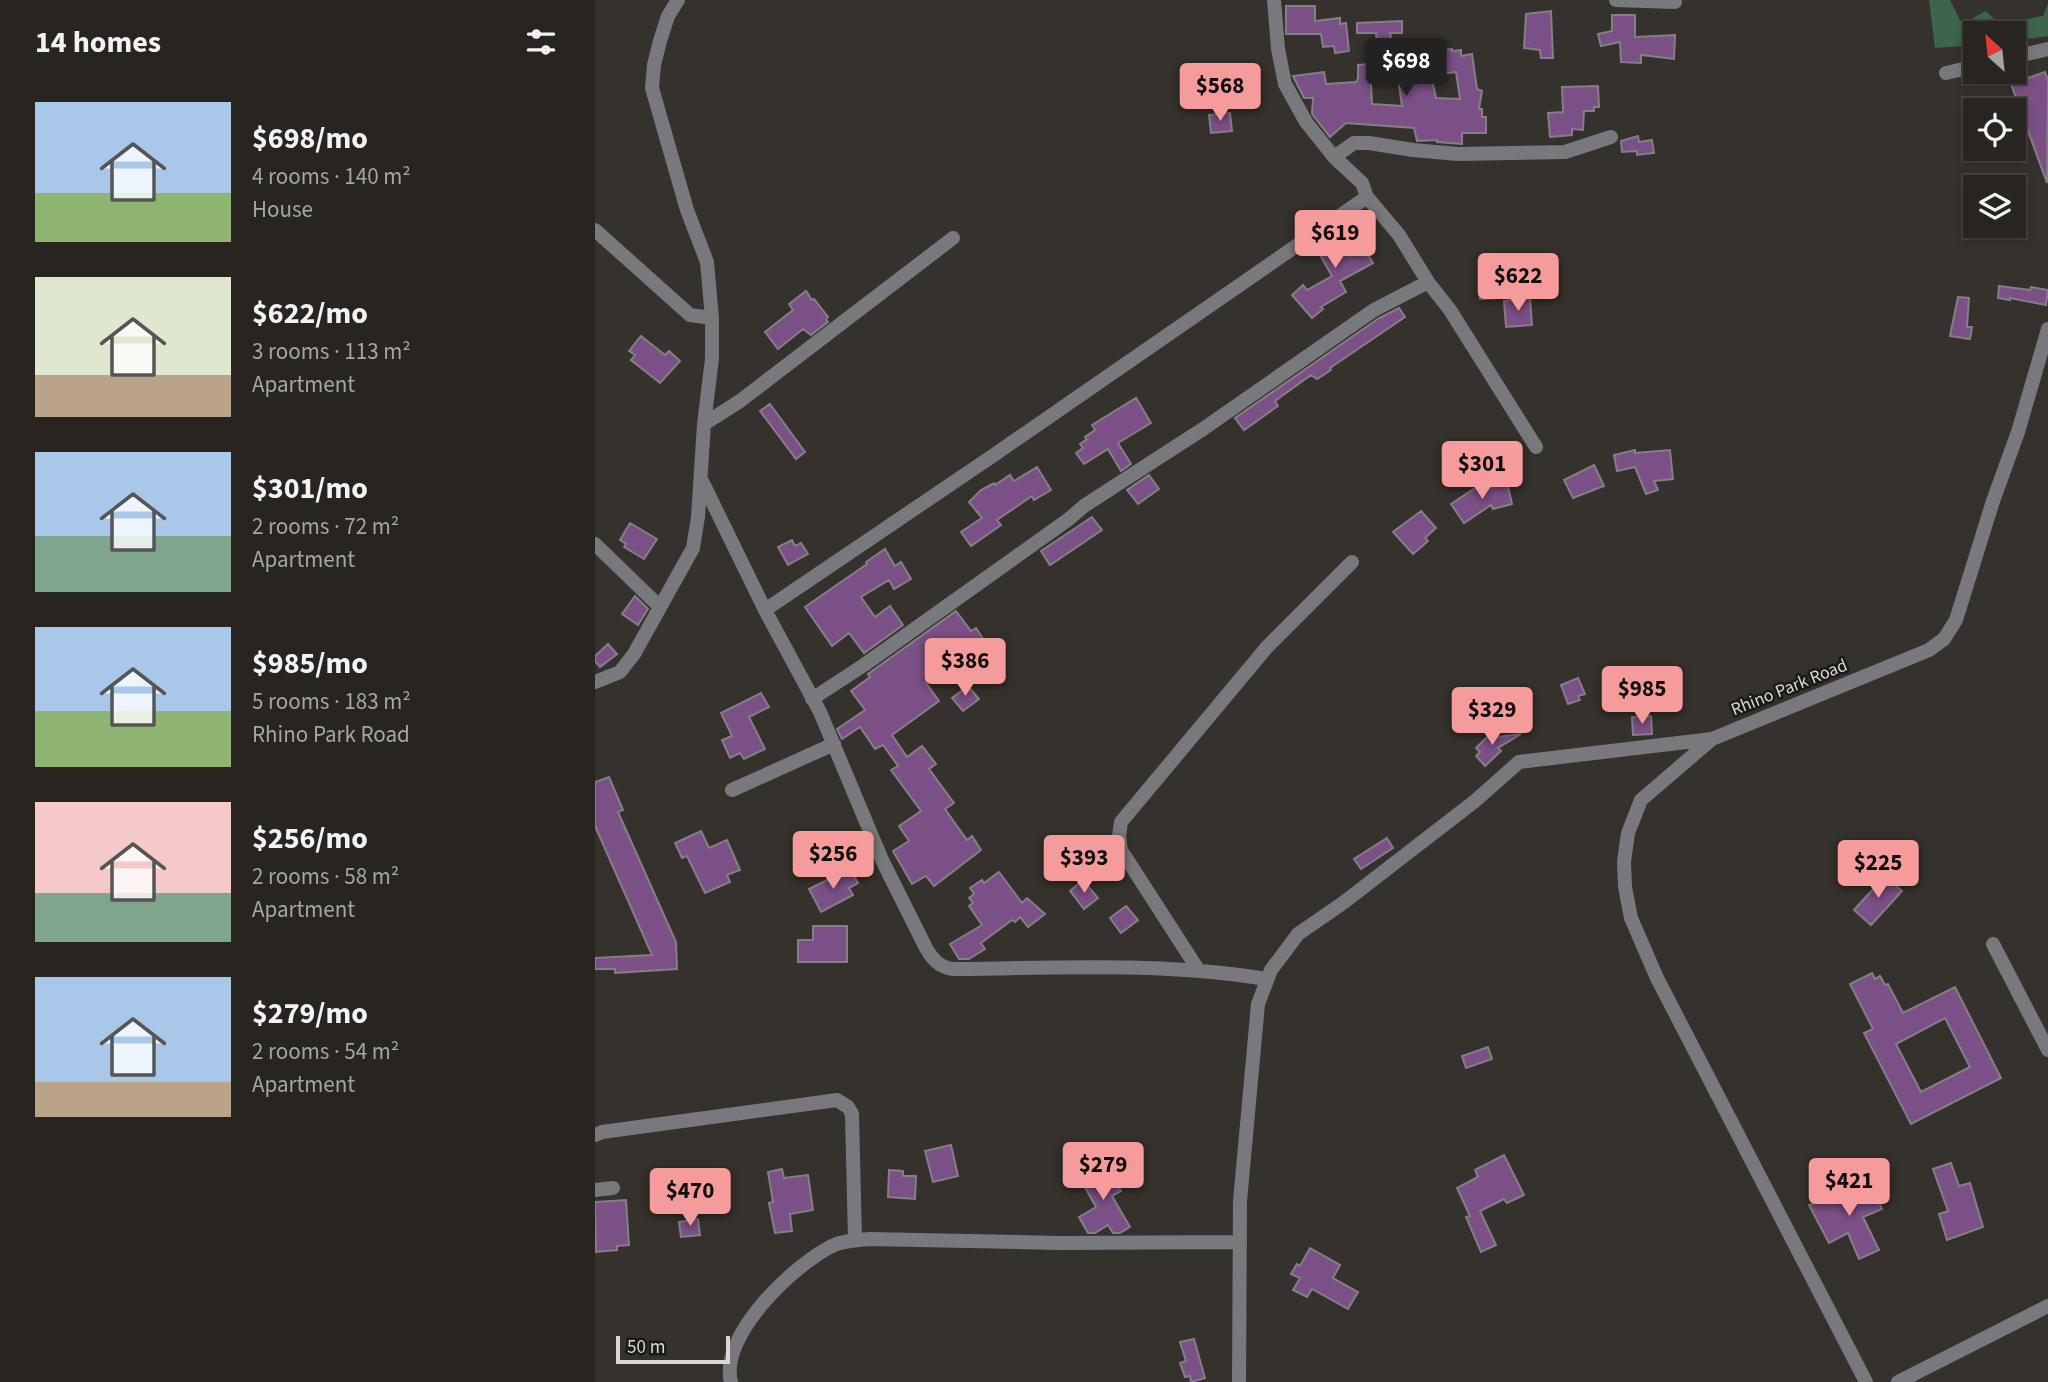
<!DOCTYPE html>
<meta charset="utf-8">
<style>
body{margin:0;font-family:"Source Sans 3",sans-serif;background:#34312e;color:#f1f3f6;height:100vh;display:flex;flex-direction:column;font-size:26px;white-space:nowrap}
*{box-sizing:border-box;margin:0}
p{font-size:23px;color:#a5a5a5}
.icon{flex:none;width:38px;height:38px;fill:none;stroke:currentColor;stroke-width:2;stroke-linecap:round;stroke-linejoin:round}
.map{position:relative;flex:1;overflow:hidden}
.side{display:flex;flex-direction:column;background:#282521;width:595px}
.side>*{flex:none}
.needle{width:46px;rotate:333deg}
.buttons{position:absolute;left:1368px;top:21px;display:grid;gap:14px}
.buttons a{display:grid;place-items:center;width:63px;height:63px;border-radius:0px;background:#282521;box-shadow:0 4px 10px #0003,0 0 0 2px #44423f;font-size:35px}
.scale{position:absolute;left:21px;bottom:18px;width:114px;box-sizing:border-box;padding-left:7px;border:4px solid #d9d7d3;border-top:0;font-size:19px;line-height:24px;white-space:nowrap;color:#d9d7d3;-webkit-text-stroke:5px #1b1a17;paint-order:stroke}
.price{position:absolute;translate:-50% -60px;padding:0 16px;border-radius:7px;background:#f59b9c;color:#111;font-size:23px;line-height:46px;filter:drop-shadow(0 2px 4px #0008)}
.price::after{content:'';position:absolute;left:50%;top:42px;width:21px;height:16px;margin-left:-10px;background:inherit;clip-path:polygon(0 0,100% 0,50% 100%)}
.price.on{background:#222;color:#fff}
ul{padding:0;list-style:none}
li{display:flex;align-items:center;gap:21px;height:175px;padding:0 35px}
li span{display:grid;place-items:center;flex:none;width:196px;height:140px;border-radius:0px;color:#555}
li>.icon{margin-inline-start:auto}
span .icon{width:84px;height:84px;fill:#fffc;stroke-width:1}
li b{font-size:30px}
h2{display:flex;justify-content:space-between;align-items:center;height:84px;padding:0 35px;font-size:30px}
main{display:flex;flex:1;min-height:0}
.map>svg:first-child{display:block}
.green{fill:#3e654b}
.building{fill:#7b5086;stroke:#847f86;stroke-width:2;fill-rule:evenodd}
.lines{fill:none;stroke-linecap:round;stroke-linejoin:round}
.minor{stroke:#78797c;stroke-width:14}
.labels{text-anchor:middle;stroke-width:5;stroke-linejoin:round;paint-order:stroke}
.street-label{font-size:18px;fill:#d9d7d3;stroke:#1b1a17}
</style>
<main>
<section class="side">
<h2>14 homes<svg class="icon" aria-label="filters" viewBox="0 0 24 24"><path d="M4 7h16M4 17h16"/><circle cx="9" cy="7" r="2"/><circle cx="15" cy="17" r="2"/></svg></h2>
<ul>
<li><span style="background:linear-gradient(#a9c7e8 65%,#8fb573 0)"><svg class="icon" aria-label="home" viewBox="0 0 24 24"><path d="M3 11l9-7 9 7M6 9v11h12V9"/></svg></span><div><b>$698/mo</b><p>4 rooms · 140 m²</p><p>House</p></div></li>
<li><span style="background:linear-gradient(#dfe7d0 70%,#b9a48a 0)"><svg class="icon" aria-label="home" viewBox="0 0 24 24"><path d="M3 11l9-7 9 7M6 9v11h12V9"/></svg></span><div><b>$622/mo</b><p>3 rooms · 113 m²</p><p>Apartment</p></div></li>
<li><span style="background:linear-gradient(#a9c7e8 60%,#7fa58c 0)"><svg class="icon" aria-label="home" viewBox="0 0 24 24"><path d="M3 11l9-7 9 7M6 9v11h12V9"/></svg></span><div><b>$301/mo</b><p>2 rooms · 72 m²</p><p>Apartment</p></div></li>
<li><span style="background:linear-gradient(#a9c7e8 60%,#8fb573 0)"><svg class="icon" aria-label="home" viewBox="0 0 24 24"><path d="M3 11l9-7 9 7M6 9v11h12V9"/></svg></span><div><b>$985/mo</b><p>5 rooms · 183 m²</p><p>Rhino Park Road</p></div></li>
<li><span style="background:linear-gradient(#f6c9c9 65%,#7fa58c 0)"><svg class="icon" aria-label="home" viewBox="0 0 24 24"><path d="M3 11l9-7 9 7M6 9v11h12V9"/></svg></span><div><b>$256/mo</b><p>2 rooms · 58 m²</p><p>Apartment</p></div></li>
<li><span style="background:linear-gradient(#a9c7e8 75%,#b9a48a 0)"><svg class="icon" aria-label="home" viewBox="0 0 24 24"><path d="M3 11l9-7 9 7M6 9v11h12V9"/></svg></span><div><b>$279/mo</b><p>2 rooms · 54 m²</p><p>Apartment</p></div></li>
</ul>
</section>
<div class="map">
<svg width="1453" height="1382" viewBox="0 0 1453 1382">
<rect width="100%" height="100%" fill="#35312c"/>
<path class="green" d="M1334,0H1355L1367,24L1391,11L1404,24L1448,16L1453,4V36L1419,41V33H1381V45L1340,48Z"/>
<path class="building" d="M691,6H720V21L745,18V24L751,23L754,51L740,53L739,46L728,47L726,34H691Z
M956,11L958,58H946L945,50L929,48L931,14Z
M1017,15H1040V37L1080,35L1079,59L1046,55V63L1026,62L1025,42L1006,46L1003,34L1017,31Z
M807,21V33H795L798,50L783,53L781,33H762V23Z
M857,49V51L866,50V56L877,54L882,89L887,91L884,109H887V117H891V133H867V144L842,142V140L822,141L819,128L751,123L735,137L717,114L718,98H709L698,76L729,72L731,84L761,82L763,78V65L775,64L777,104L807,106L800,58ZM861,72L865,99L841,98L836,75Z
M1450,72L1453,80L1452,183L1416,84Z
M1003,86L1004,107H999V111H989L988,130L977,129V135L955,137L953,113L968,112L967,87Z
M635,113L637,131L616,133L614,115Z
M1043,136L1044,142L1057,140L1059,153L1042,155V151L1027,152L1026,141Z
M762,223L769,234L763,238L778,263L745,281L751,292L726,307L728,309L717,318L697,295L708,285L712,290L737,276L722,250Z
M903,278L904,298L885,299L884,283H891V279Z
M1404,286L1435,290L1436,287L1453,290L1451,305L1415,298V300L1403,298Z
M211,291L217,300L219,299L233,317L231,319L233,322L216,335L208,329L183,349L170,332L198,310L194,304Z
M1363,297L1374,298L1372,327H1377L1375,339L1355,336Z
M935,298L937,325L911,327L909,301Z
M804,308L810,317L735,368L736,370L722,379L716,375L680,401L683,406L649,430L640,418L784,318Z
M46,336L70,355L74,351L85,361L65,383L36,360L40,355L34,351Z
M541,398L556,423L523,443L536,464L526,471L513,449L489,464L481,453L488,448L485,444L492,439L490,437L500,430L497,425Z
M175,404L210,452L201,459L165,411Z
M1040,450V453L1075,450L1078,479L1059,481L1063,490L1051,494L1040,467L1022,471L1019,455Z
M999,465L1009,486L978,498L969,480Z
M442,467L456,490L439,500L437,496L402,520L406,525L376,546L366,532L387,518L374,502L386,490L399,483L400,485L415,475L419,481Z
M554,475L564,489L543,504L532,490Z
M912,483L917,504L898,509L896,505L869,523L856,504L883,486L886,490Z
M826,511L841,528L830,538L833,541L818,554L798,532Z
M497,517L507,530L455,565L446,551Z
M35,523L62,539L49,559L29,547L31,544L25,540Z
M197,540L200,546L206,543L213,554L193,565L183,547Z
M290,549L300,566L306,562L316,579L299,589L294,580L266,597L280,617L295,606L308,625L269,653L254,633L237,646L210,607L272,564L271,562Z
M40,596L53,609L43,625L27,614Z
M361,611L376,631L381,628L403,661L372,682L359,663L331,683L344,701L297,735L312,757L327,746L341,764L334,769L359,803L350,809L372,840L377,836L386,850L339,886L331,876L317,884L298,851L314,841L304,826L326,811L296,770L303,766L288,745L280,749L265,727L247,739L242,729L270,710L256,691L275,677L273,674Z
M13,644L22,654L5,667L0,661V656Z
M983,678L990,694L983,696L985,700L973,704L966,685Z
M373,686L384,699L368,711L357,698Z
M166,693L174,707L154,717L170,749L149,759L145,753L135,758L127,740L137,736L126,713Z
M1056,716L1057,734L1038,735L1037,717Z
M900,729L902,737L926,734L903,748L906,751L890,766L881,756L885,752L881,748Z
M14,777L28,810L23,812L81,942L82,969L20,973V969H0V958L57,955L0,826V782Z
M106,831L114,848L132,840L145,870L132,875L135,882L110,893L92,856L87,858L80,843Z
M792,838L798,848L766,869L759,859Z
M257,872L263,883L254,888L258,895L226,912L214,889L246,873L248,876Z
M404,872L427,903L432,898L450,914L433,927L425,917L420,922L417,920L386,943L390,949L374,959H364L355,944L387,925L374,906L378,903L374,898L379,894L375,888L387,880L389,883Z
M1290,876L1307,891L1276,925L1259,910Z
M488,880L503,898L489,909L475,891Z
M531,906L543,920L526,933L515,918Z
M218,926H252V962H203V940H218Z
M1277,973L1280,979L1285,976L1290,985L1293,984L1308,1013L1360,987L1406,1078L1316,1124L1269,1033L1278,1029L1255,984ZM1350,1018L1375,1067L1326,1092L1301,1044Z
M893,1047L897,1059L871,1068L867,1056Z
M356,1145L363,1176L338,1182L330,1151Z
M484,1155L493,1172L480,1180L470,1163Z
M909,1155L929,1195L912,1203L909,1199L885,1211L901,1245L886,1252L871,1217L875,1216L862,1188L883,1177L880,1170Z
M1356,1163L1364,1186L1375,1183L1388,1227L1352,1240L1344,1214L1353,1211L1338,1169Z
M507,1164L512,1173L515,1171L526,1191L517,1196L535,1227L525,1233H518L513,1225L500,1233H493L484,1217L501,1207L484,1177Z
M187,1169L189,1178L213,1175L218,1210L195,1214L197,1231L180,1233L174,1203L178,1202L173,1172Z
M294,1170L308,1171V1176H321L320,1199L293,1197Z
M1277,1185L1287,1209L1268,1217L1284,1250L1264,1259L1253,1233L1234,1243L1214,1205L1255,1187L1258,1193Z
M31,1200L34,1245L22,1246V1250L1,1252L0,1202Z
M103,1219L105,1235L86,1237L84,1222Z
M715,1248L745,1265L738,1278L763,1292L753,1309L717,1289L712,1297L698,1290L705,1278L696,1274L702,1264L705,1266Z
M599,1339L610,1378L596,1382L595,1376L590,1377L585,1363L591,1361L585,1342Z"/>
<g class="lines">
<path class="minor" d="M679,0L683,49L690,84L711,122L739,157L767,183L772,197L804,235L833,282L855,310L941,447
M1021,0L1080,2
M1419,57L1453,49
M1351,73L1381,66
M739,157L759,143H774L818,150L863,154L970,152L1016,137
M0,230L95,315L117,318
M109,424L145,401L358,238
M107,481L170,610L225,712L287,860L331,948C338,960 344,967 358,969C462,968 568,962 671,979
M0,544L65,607
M170,610L396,457L772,197
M0,682L25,672L39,654L98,548L103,517L109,424L117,359V318L112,262L92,210L57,88L59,65L65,41L73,16L83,0
M217,699L269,665L474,519L489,506L608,429L779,310L833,282
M137,790L239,744
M1398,944L1453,1050
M604,971L526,850L524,836L526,822L672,647L757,562
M0,1135L7,1132L242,1100L253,1107L257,1114L260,1240
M0,1190L18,1188
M136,1382C124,1335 199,1265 237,1246C249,1240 262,1240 274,1239L465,1243L645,1242
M644,1382L645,1201L663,1004L676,970L703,934L748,903L880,801L924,762L1117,739
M1271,1382L1062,978L1036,918L1030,887L1029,862L1033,833L1046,800L1117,739L1334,650L1349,639L1361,620L1398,501L1423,432L1453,329
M1303,1382L1453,1306"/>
</g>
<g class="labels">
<g class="street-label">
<text transform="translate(1194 687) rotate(-22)" y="6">Rhino Park Road</text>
</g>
</g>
</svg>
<div class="buttons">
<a><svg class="needle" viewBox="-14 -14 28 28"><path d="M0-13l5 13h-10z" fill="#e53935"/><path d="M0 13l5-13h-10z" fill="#a5a5a5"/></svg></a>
<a><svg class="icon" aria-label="locate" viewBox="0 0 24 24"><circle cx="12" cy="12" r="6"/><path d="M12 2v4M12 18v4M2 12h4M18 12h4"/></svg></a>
<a><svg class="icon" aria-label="layers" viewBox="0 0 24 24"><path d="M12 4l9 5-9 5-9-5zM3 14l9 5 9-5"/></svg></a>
</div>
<div class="scale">50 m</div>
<b class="price on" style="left:811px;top:98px">$698</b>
<b class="price" style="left:625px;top:123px">$568</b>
<b class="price" style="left:740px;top:270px">$619</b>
<b class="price" style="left:923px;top:313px">$622</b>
<b class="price" style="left:887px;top:501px">$301</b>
<b class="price" style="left:370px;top:698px">$386</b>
<b class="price" style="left:1047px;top:726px">$985</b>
<b class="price" style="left:897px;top:747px">$329</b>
<b class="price" style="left:238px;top:891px">$256</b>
<b class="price" style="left:489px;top:895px">$393</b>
<b class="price" style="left:1283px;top:900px">$225</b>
<b class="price" style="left:508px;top:1202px">$279</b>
<b class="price" style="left:1254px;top:1218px">$421</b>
<b class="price" style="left:95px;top:1228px">$470</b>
</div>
</main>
